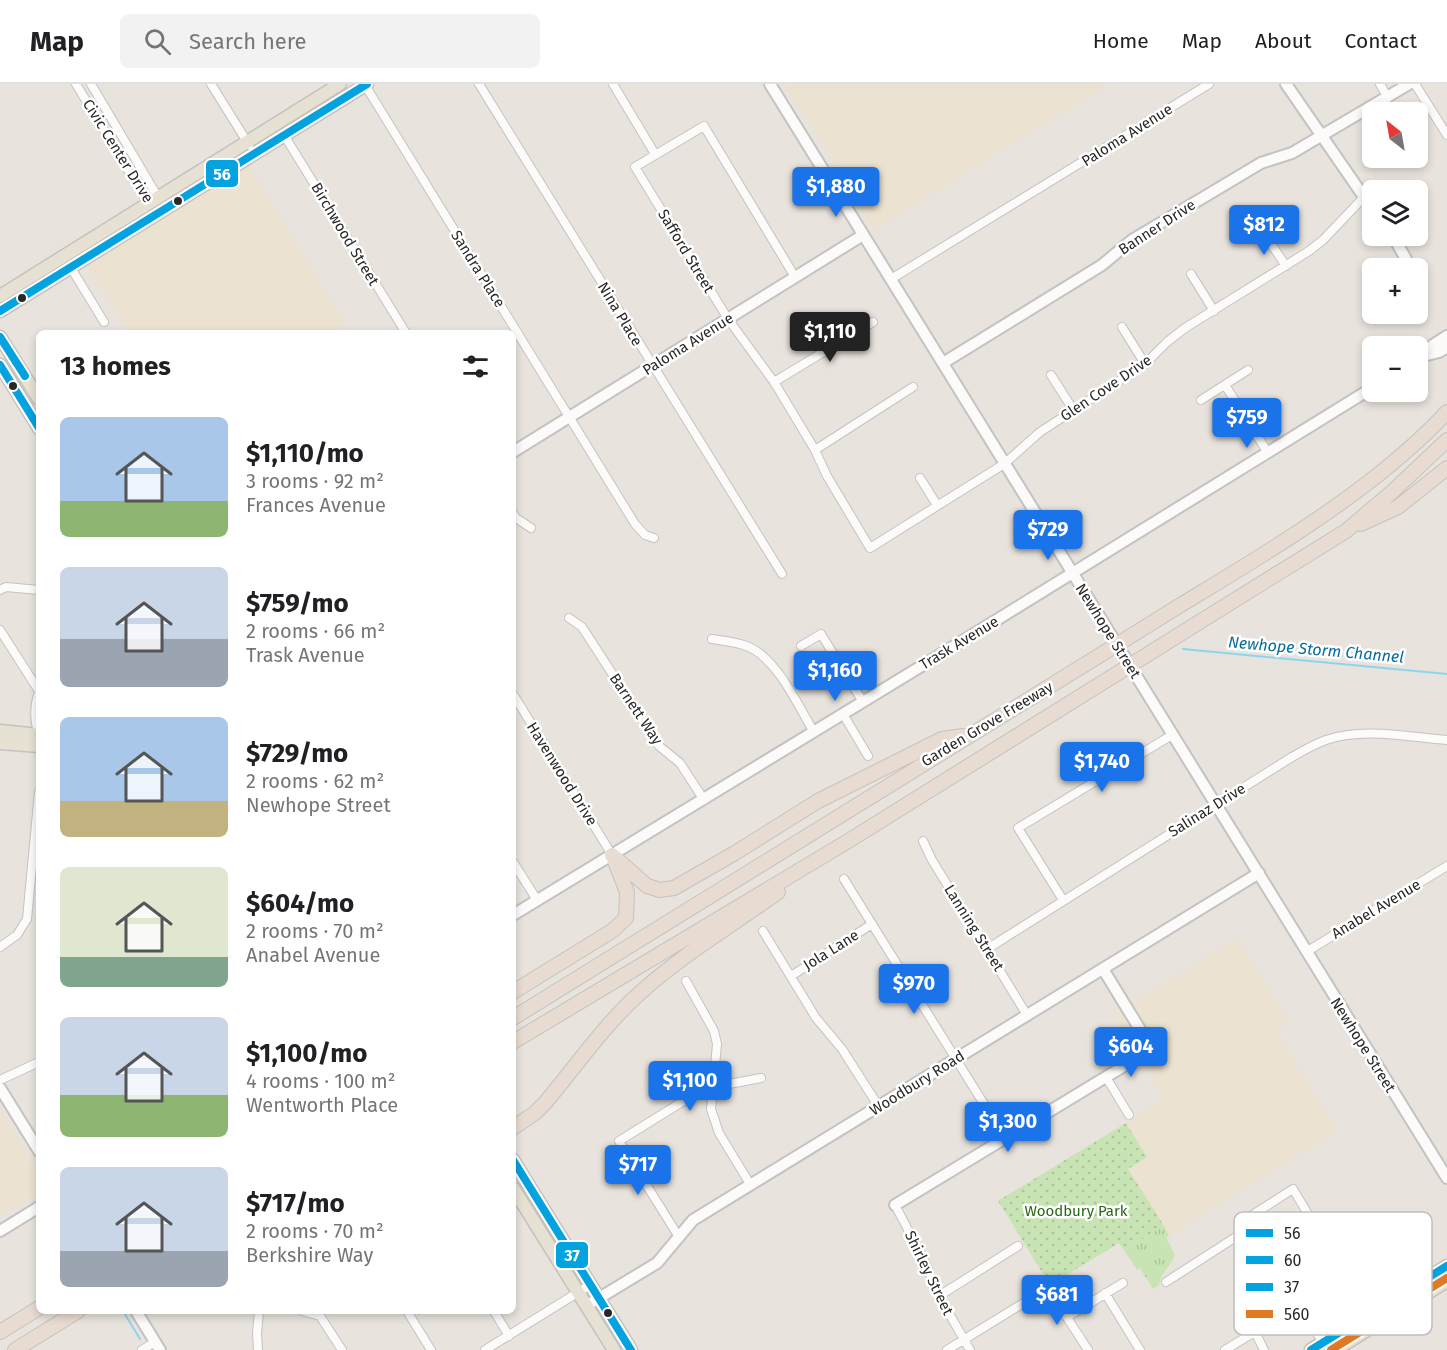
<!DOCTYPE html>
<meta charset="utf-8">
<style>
body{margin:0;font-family:"Fira Sans",sans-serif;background:#f2f2f2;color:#202124;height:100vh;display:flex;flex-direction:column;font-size:22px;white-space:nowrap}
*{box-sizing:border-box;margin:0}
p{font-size:20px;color:#757577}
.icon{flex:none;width:33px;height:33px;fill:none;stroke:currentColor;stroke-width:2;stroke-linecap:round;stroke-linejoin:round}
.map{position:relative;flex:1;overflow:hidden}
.sheet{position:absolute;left:36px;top:246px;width:480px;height:984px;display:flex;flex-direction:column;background:#fff;border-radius:9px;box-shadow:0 3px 9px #0003}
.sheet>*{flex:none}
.needle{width:39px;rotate:329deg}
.tools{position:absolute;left:1362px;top:18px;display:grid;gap:12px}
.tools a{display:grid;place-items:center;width:66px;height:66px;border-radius:9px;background:#fff;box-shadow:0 3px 9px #0003;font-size:30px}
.price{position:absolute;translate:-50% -51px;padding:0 14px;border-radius:6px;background:#1a73e8;color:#fff;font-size:20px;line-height:39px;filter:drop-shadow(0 2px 3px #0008)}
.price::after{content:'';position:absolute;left:50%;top:36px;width:18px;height:14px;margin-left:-9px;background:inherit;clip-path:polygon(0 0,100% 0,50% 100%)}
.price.selected{background:#222;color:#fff}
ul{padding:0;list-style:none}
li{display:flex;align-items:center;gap:18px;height:150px;padding:0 24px}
li span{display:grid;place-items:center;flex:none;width:168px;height:120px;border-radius:9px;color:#555}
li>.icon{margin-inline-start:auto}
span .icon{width:72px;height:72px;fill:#fffc;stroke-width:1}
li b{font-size:26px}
h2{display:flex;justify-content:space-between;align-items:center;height:72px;padding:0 24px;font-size:26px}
header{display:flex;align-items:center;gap:36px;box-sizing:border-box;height:84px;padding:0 30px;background:#fff;border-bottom:2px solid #e0e0e0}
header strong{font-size:28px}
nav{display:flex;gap:33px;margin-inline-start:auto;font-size:21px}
.search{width:420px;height:54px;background:#f2f2f2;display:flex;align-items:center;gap:15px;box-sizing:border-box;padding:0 21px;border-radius:9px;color:#757577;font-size:22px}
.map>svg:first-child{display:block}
.education{fill:#ebe2d1}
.grass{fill:url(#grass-tufts)}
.park{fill:url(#park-dots)}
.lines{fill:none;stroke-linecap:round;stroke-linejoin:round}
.stream{stroke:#8dd5ec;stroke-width:2}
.street-casing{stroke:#c4c3c3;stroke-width:10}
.secondary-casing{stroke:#c4c3c3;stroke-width:14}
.primary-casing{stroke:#c4c2c0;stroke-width:15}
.highway-casing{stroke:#c4c2c0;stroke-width:16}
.street{stroke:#fcfbfa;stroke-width:8}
.secondary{stroke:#fcfbfa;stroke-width:10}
.primary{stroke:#e6e1d2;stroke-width:12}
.highway{stroke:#e8dbd2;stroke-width:14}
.highway-bridge-casing{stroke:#c4c2c0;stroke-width:16;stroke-linecap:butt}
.highway-bridge{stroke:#e8dbd2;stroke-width:14}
.bus-1-casing{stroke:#fff;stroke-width:12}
.bus-2-casing{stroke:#fff;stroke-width:12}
.bus-3-casing{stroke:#fff;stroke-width:12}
.bus-4-casing{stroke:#fff;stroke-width:12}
.bus-1{stroke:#04a2de;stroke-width:8}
.bus-2{stroke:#04a2de;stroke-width:8}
.bus-3{stroke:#04a2de;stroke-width:8}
.bus-4{stroke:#e07922;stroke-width:8}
.bus-dot{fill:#282828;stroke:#fff;stroke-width:2}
.labels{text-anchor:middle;stroke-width:5;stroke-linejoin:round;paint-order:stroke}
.street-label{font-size:15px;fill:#282828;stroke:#fff}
.park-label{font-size:15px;fill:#286716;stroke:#fff}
.water-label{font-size:16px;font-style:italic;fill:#086b9d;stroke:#fff}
.key{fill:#fff;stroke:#bebebe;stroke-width:1.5}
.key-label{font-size:16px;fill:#282828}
.line-badge{stroke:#fff;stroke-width:2}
.badge-label{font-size:16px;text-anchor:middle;font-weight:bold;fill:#fff}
</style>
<header>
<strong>Map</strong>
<div class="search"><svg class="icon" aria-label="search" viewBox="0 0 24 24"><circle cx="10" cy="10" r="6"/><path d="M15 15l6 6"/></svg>Search here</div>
<nav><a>Home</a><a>Map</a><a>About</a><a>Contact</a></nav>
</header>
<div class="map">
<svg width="1447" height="1266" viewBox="0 0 1447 1266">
<defs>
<pattern id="grass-tufts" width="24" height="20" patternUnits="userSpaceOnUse" patternTransform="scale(1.5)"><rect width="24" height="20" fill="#c9e4b4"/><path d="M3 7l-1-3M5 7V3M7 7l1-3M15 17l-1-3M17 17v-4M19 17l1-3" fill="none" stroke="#adc49b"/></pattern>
<pattern id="park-dots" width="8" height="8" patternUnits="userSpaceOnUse" patternTransform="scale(1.5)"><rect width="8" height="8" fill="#c9e4b4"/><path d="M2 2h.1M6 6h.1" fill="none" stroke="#adc49b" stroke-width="1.8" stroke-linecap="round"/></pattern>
</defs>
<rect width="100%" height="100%" fill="#e8e3dd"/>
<path class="education" d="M783,0H1109L873,146L836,86L832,73Z
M249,82L345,239L328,249H130L88,182Z
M1237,854L1289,938L1276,947L1337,1047L1169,1151L1128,1085L1147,1073L1126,1039L1164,1014L1113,931Z
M0,1023L39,1091V1109L0,1133Z"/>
<path class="grass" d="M1164,1142L1169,1151L1166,1153L1175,1171C1171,1182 1160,1190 1159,1201L1153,1205L1140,1184L1137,1186L1124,1166Z"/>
<path class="park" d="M1126,1039L1147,1073L1128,1085L1164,1142L1124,1166L1119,1159L1050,1201L998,1117Z"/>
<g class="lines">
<path class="stream" d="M1183,565L1447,590
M123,1227L140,1255"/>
<defs>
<path id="street" d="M76,0L149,121
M91,0L159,115
M211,0L249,61
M479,0L782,490
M613,0L655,70
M1380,0L1388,14
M1415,0L1447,51
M365,1L635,440L645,451L654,454
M284,51L406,249
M1263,148L1286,182
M71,184L104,238
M1191,190L1214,227
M795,193L704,42L635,83L728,235L774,298L815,366L827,392L870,464L1004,380L1040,348L1145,280L1167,258L1185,244L1309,167L1323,156L1364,113
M891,195L1209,0
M1122,243L1145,280
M1051,291L1074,327
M774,298L873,238
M1225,301L1268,369
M1201,316L1248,286
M815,366L913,303
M920,394L937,421
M513,429L516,434L531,444
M0,506L6,503L39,506
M569,534L582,543L659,662L680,679L704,716
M0,546L39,607
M712,555C724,557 738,558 749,563C778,576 798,622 814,648
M801,562L821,550L863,618
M39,609C34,621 34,638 39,650
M513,610L612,771
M843,630L868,672
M923,757L932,776L1027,931
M513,778L537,816
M844,795L1005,1054
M1063,816L1018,744L1172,651
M763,847L816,934L842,965L879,1023
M0,863L17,851L27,835L39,708
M987,865L1292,673C1303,667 1314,660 1326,656C1363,643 1408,653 1447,656
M1306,868L1447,782
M791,892L872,840
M686,897L714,947L717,960L711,1025L719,1049L750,1100
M1106,993L1129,1031
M0,996L39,978
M895,1121L924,1176L939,1212L970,1266
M679,1153L619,1057L695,1010L713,1003L761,994
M1166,1198L1242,1149L1291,1226L1225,1266
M1105,1209L1140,1266
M939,1212L1018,1162
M302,1227L320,1232L342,1266
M407,1227L431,1266
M494,1227L509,1252
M1067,1233L1123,1199
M1255,1248L1264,1266
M1323,1259L1246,1135L1293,1105L1368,1231
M142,1266L155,1258
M258,1266L257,1249L259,1227
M485,1266L590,1201
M947,1266L1048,1204L1088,1266"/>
<path id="secondary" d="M770,0L1447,1094
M1286,0L1364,113L1372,121
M1393,152L1411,184
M1423,272L1439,268L1447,263
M1418,275L1433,261L1447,252
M943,279L1102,181L1132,156L1261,79L1292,69L1409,0
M513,368L863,151
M513,831L956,561L1372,304
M0,1004L39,1067
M895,1121L1152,965L1103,885
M0,1147L39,1123
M586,1222L657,1179L693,1136L1259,789
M136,1227L160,1266"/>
<path id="primary" d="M0,212L340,0
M0,227L367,0
M0,253L39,315
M0,281L39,344
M0,647L39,651
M0,659L39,662
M513,1076L631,1266
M513,1104L614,1266
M1311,1266L1447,1182
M1335,1266L1447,1197"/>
<path id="highway" d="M1361,440L1398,423L1447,384
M1179,522C1248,480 1316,440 1379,390C1404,370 1425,352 1447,328
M1193,542L1346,447L1392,408L1447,356
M612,771L647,802L660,806L674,804L735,769L818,717L942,655L963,652
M513,908L612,847L626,834L627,808L614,775
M513,934L1097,573
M513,958L845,759L1110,594
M513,1044L535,1029L545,1019C577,981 604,941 641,908C683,870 733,841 778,808
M0,1248L39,1224
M15,1266L78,1227"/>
</defs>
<use href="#street" class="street-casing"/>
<use href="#secondary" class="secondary-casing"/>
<use href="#primary" class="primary-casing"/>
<use href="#highway" class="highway-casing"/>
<use href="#street" class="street"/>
<use href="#secondary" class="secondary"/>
<use href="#primary" class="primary"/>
<use href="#highway" class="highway"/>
<defs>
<path id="highway-bridge" d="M1097,573L1179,522
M1110,594L1193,542"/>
</defs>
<use href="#highway-bridge" class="highway-bridge-casing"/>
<use href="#highway-bridge" class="highway-bridge"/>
<defs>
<path id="bus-1" d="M0,227L367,0"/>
<path id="bus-2" d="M1311,1266L1447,1182"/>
<path id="bus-3" d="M0,253L25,292
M0,281L39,344
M513,1076L631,1266"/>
<path id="bus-4" d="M1331,1266L1447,1194"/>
</defs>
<use href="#bus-1" class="bus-1-casing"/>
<use href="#bus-2" class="bus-2-casing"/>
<use href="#bus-3" class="bus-3-casing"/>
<use href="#bus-4" class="bus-4-casing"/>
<use href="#bus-1" class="bus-1"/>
<use href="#bus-2" class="bus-2"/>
<use href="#bus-3" class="bus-3"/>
<use href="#bus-4" class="bus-4"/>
</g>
<g class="bus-dot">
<circle cx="178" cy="117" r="5"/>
<circle cx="22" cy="214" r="5"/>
<circle cx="13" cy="302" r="5"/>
<circle cx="608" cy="1229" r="5"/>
</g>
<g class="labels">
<g class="street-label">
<text transform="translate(1127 51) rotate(-32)" y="5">Paloma Avenue</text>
<text transform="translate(118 67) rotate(58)" y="5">Civic Center Drive</text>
<text transform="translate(1157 143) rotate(-33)" y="5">Banner Drive</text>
<text transform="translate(345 150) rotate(59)" y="5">Birchwood Street</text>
<text transform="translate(686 167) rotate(59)" y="5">Safford Street</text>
<text transform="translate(478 185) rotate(58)" y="5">Sandra Place</text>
<text transform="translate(620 230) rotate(59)" y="5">Nina Place</text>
<text transform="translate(688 260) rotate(-32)" y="5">Paloma Avenue</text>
<text transform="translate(1106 304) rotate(-34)" y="5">Glen Cove Drive</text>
<text transform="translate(1108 547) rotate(58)" y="5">Newhope Street</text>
<text transform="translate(959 559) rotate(-31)" y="5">Trask Avenue</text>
<text transform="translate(636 625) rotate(56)" y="5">Barnett Way</text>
<text transform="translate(987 640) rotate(-31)" y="5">Garden Grove Freeway</text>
<text transform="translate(562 690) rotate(58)" y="5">Havenwood Drive</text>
<text transform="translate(1207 726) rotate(-32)" y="5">Salinaz Drive</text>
<text transform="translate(1376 825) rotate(-31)" y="5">Anabel Avenue</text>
<text transform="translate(974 844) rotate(58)" y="5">Lanning Street</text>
<text transform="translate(831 866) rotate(-32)" y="5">Jola Lane</text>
<text transform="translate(1363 961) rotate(58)" y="5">Newhope Street</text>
<text transform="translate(917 999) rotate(-32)" y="5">Woodbury Road</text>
<text transform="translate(929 1189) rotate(64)" y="5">Shirley Street</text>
</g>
<g class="park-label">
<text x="1076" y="1132">Woodbury Park</text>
</g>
<g class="water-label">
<text transform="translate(1316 565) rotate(5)" y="6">Newhope Storm Channel</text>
</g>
</g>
<rect x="1234" y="1128" width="198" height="123" rx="9" class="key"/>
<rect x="1246" y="1145" width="27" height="8" fill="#04a2de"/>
<rect x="1246" y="1172" width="27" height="8" fill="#04a2de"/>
<rect x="1246" y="1199" width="27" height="8" fill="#04a2de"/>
<rect x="1246" y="1226" width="27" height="8" fill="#e07922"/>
<g class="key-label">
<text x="1284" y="1155">56</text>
<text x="1284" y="1182">60</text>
<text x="1284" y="1209">37</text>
<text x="1284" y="1236">560</text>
</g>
<g class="line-badge">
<rect x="205" y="75" width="34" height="29" rx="6" fill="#04a2de"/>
<rect x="555" y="1157" width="34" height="28" rx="6" fill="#04a2de"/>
</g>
<g class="badge-label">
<text x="222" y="96">56</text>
<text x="572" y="1177">37</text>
</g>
</svg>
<div class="tools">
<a><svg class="needle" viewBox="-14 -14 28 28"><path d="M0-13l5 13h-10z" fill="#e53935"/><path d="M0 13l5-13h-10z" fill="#757577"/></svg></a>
<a><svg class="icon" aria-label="layers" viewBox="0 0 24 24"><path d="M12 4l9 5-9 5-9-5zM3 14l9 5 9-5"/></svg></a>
<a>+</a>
<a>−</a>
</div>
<b class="price" style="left:836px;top:134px">$1,880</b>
<b class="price" style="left:1264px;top:172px">$812</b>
<b class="price selected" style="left:830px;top:279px">$1,110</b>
<b class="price" style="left:1247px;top:365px">$759</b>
<b class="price" style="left:1048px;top:477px">$729</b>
<b class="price" style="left:835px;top:618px">$1,160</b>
<b class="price" style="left:1102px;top:709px">$1,740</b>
<b class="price" style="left:914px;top:931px">$970</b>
<b class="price" style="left:1131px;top:994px">$604</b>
<b class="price" style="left:690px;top:1028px">$1,100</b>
<b class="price" style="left:1008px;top:1069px">$1,300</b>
<b class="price" style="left:638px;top:1112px">$717</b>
<b class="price" style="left:1057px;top:1242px">$681</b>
<section class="sheet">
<h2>13 homes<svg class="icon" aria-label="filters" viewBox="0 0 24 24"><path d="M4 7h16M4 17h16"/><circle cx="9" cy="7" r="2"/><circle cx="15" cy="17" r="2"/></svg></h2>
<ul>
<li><span style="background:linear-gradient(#a9c7e8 70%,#8fb573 0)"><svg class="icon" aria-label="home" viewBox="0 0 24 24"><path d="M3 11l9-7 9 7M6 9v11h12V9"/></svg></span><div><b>$1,110/mo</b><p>3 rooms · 92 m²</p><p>Frances Avenue</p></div></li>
<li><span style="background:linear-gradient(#c9d6e8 60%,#9aa5b1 0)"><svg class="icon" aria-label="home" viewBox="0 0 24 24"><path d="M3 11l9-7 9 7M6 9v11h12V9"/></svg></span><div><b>$759/mo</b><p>2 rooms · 66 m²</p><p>Trask Avenue</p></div></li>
<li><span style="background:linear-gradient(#a9c7e8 70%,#c2b280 0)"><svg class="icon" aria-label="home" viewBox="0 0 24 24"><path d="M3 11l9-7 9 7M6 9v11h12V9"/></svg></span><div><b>$729/mo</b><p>2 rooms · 62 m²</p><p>Newhope Street</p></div></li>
<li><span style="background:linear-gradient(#dfe7d0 75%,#7fa58c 0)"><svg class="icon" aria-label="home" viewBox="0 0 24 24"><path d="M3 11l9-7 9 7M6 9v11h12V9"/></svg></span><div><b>$604/mo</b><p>2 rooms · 70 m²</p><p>Anabel Avenue</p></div></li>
<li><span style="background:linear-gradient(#c9d6e8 65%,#8fb573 0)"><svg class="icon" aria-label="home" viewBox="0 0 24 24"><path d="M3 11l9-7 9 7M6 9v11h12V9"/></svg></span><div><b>$1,100/mo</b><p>4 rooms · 100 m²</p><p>Wentworth Place</p></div></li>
<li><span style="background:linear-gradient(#c9d6e8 70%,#9aa5b1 0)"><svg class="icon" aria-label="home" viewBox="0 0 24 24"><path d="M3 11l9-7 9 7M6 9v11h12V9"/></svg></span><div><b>$717/mo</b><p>2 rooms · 70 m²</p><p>Berkshire Way</p></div></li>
</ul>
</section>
</div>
